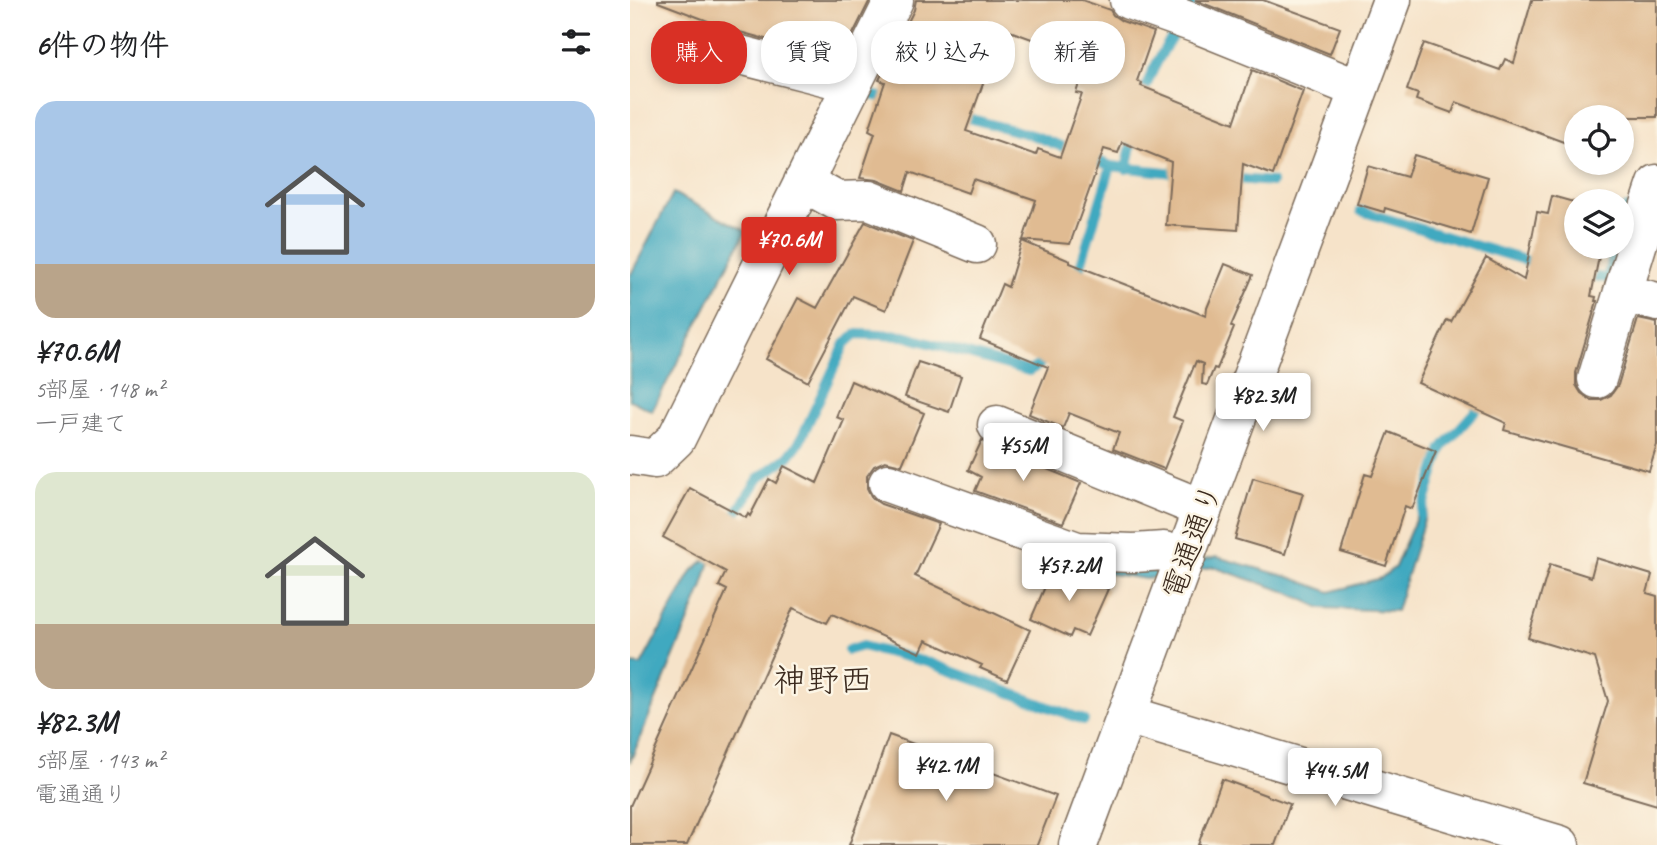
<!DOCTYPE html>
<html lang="ja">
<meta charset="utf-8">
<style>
body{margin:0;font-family:Caveat,"Klee One",sans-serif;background:#f6f6f6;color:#202124;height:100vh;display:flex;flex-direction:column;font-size:26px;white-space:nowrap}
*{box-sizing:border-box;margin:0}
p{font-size:23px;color:#757577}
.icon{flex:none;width:38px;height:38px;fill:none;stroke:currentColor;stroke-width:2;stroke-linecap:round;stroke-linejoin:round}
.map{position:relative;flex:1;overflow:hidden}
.details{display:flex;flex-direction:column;background:#fff;width:630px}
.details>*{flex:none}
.banner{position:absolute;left:21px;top:21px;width:665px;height:63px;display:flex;gap:14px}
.buttons{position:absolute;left:934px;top:105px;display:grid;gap:14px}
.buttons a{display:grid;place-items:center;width:70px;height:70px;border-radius:50%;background:#fff;box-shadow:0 4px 10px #0003;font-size:35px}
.price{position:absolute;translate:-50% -60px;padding:0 16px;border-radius:7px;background:#fff;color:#222;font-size:23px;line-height:46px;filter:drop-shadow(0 2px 4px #0008)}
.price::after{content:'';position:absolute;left:50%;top:42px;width:21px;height:16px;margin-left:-10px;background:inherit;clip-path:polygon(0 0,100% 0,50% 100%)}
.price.active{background:#d93025;color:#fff}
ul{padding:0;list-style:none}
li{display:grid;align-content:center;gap:14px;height:371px;padding:0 35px}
li span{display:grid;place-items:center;height:217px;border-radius:21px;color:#555}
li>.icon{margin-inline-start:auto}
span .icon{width:126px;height:126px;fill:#fffc;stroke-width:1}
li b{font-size:30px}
h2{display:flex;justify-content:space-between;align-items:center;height:84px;padding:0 35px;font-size:30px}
.tag{padding:0 24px;border-radius:28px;background:#fff;box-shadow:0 4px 10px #0003;font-size:24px;line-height:63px}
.tag.active{background:#d93025;color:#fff}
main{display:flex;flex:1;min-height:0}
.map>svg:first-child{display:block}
.water{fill:#40a9c0;stroke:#3e6a6f;stroke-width:2}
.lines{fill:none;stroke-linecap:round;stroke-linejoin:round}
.stream{stroke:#40a9c0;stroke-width:10}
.building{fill:#e0bb92;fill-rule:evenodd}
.minor-casing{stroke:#7c6b5a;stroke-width:41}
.minor{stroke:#fff;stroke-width:38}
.labels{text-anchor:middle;stroke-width:5;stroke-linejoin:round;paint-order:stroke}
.street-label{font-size:30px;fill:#3b2a1e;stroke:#fcf5e5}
.quarter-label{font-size:33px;fill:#3b2a1e;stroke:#fcf5e5}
</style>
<main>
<section class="details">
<h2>6件の物件<svg class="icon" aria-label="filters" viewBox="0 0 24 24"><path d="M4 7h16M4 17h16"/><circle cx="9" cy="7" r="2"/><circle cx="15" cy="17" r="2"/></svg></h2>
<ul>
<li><span style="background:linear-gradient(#a9c7e8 75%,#b9a48a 0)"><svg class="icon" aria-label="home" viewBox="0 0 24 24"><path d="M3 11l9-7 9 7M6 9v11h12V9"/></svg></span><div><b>¥70.6M</b><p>5部屋 · 148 m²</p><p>一戸建て</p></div></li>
<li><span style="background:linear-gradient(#dfe7d0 70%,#b9a48a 0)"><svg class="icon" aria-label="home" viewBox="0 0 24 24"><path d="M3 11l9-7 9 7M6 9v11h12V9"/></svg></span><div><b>¥82.3M</b><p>5部屋 · 143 m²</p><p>電通通り</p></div></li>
</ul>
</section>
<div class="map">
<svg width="1027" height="845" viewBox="0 0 1027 845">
<rect width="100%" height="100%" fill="#fcf5e5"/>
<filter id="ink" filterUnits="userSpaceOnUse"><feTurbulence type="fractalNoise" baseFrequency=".0143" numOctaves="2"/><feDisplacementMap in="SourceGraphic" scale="14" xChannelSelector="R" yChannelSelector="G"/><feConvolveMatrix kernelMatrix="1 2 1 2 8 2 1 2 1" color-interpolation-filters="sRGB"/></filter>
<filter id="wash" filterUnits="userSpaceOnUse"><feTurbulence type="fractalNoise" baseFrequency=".00686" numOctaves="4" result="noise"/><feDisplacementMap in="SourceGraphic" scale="28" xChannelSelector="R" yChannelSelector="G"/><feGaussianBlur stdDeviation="1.57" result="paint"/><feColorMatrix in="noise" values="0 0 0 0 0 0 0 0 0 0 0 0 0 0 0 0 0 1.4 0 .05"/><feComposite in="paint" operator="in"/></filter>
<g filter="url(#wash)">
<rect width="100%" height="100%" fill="#f6e3c9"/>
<path class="water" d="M43,193L116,231L22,411L0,400V276Z
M796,503L797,510L766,611L691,608L657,592L583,567L516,579L454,570L518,571L587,557L662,578L700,592L751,578L765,567L788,513Z
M82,554L72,589L0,762V705C5,694 0,678 0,664L11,665L62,571Z"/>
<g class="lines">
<path class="stream" d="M242,95L263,100
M512,100C516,82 526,64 535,48C545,31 559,21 562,0
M327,115L405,136L481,166L553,174
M496,169L504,132
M597,178L642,182
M731,211L911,265
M992,224L997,208
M954,275L990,280
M977,278L986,247
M446,280L481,166
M791,515L812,448L848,408L852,399
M99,524L129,478L158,457L169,443L215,344L226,334L274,336L399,371L409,365L415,353
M218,650L232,646L300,663L454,720"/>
</g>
<g id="blocks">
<path class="building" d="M28,0H240L211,58L172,48L141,35L139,40L99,29L28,2Z
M286,0H452L480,10L483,15L492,21L524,32L507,81L512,83L511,86L604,123L622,70L673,91L643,175L613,164L608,230L536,225L541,162L492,142L488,153L474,149L440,244L393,240L406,200L343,179L338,193L280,172L274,191L247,180L230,178L245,133L239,130L255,82L249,80L284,10ZM377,30L457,59L446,93L452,94L430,157L408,149L406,155L336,131L359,67L364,69Z
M565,0H633L710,28L700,54Z
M902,0H1027V117H947V147L826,102L822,113L786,100L788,94L777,90L794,43L870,70L875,59L884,63Z
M784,155L858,177L841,234L755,208L754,212L727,204L738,166L777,177Z
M922,196L947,203V247H971L961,296L966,297L965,301H967L946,373V385L951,393L961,400H971L981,395L988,385L1008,319L1027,323V445L1019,471L874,430L876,423L788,383L817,320L821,322L856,258L894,280L907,212L918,214Z
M235,222L283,241L256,310L223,296L178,382L136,359L168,298L187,308Z
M392,241L440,261V263L576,316L577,308L595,264L623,275L601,326L604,328L587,369L584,368L577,385L572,384L573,364L566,361L543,417L553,421L534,469L483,449L489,433L439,413L433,428L399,414L418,367L350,339L372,284L378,287Z
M288,362L331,376L319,412L275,397Z
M221,381L294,413L272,465L255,461L244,466L237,476V488L242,498L251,504L309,524L285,576L400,630L377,680L350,668L352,665L296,640L290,653L202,614L197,623L163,608L57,845H0V806L97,590L89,586L96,572L33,537L60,488L116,518L118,514L120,516L139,479L146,483L154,466L187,483L214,420L206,417Z
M759,432L806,451L782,509L775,506L756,566L711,552L735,474L742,476Z
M352,440L359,445L451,483L433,523L345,491L351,477L338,470Z
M623,478L673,493L655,554L605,539Z
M966,558L1022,575L1017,593L1027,596V805L953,783L978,701L965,658L898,638L920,564L961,577Z
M424,566L478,589L457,636L443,630L440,637L401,619Z
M259,735L426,796L407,845H219Z
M592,779L660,804L645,845H568Z"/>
</g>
</g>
<g filter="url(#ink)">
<use href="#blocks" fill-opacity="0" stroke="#7c6b5a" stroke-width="2"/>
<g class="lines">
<defs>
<path id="minor" d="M499,0L567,24L728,89
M63,43L221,83
M173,182L207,201L239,200L347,244
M993,293L1027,302
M967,379C987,313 1005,248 1027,184
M367,425L573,509
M0,455L25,459L46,439L264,0
M258,483L447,551L504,553L534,551L556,557
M497,715L930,845
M448,845L762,0"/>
</defs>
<use href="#minor" class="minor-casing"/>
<use href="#minor" class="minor"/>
</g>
</g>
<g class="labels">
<g class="street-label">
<text transform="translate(562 541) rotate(-70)" y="10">電通通り</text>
</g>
<g class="quarter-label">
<text x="193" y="691">神野西</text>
</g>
</g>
</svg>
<div class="buttons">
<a><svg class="icon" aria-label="locate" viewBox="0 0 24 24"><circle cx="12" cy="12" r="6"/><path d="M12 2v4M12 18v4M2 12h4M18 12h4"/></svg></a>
<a><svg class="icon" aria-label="layers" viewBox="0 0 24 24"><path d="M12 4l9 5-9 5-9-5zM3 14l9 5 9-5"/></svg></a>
</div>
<b class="price active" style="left:159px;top:277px">¥70.6M</b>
<b class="price" style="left:633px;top:433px">¥82.3M</b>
<b class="price" style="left:393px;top:483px">¥55M</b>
<b class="price" style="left:439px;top:603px">¥57.2M</b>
<b class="price" style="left:316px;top:803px">¥42.1M</b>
<b class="price" style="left:705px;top:808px">¥44.5M</b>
<div class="banner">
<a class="tag active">購入</a>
<a class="tag">賃貸</a>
<a class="tag">絞り込み</a>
<a class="tag">新着</a>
</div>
</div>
</main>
